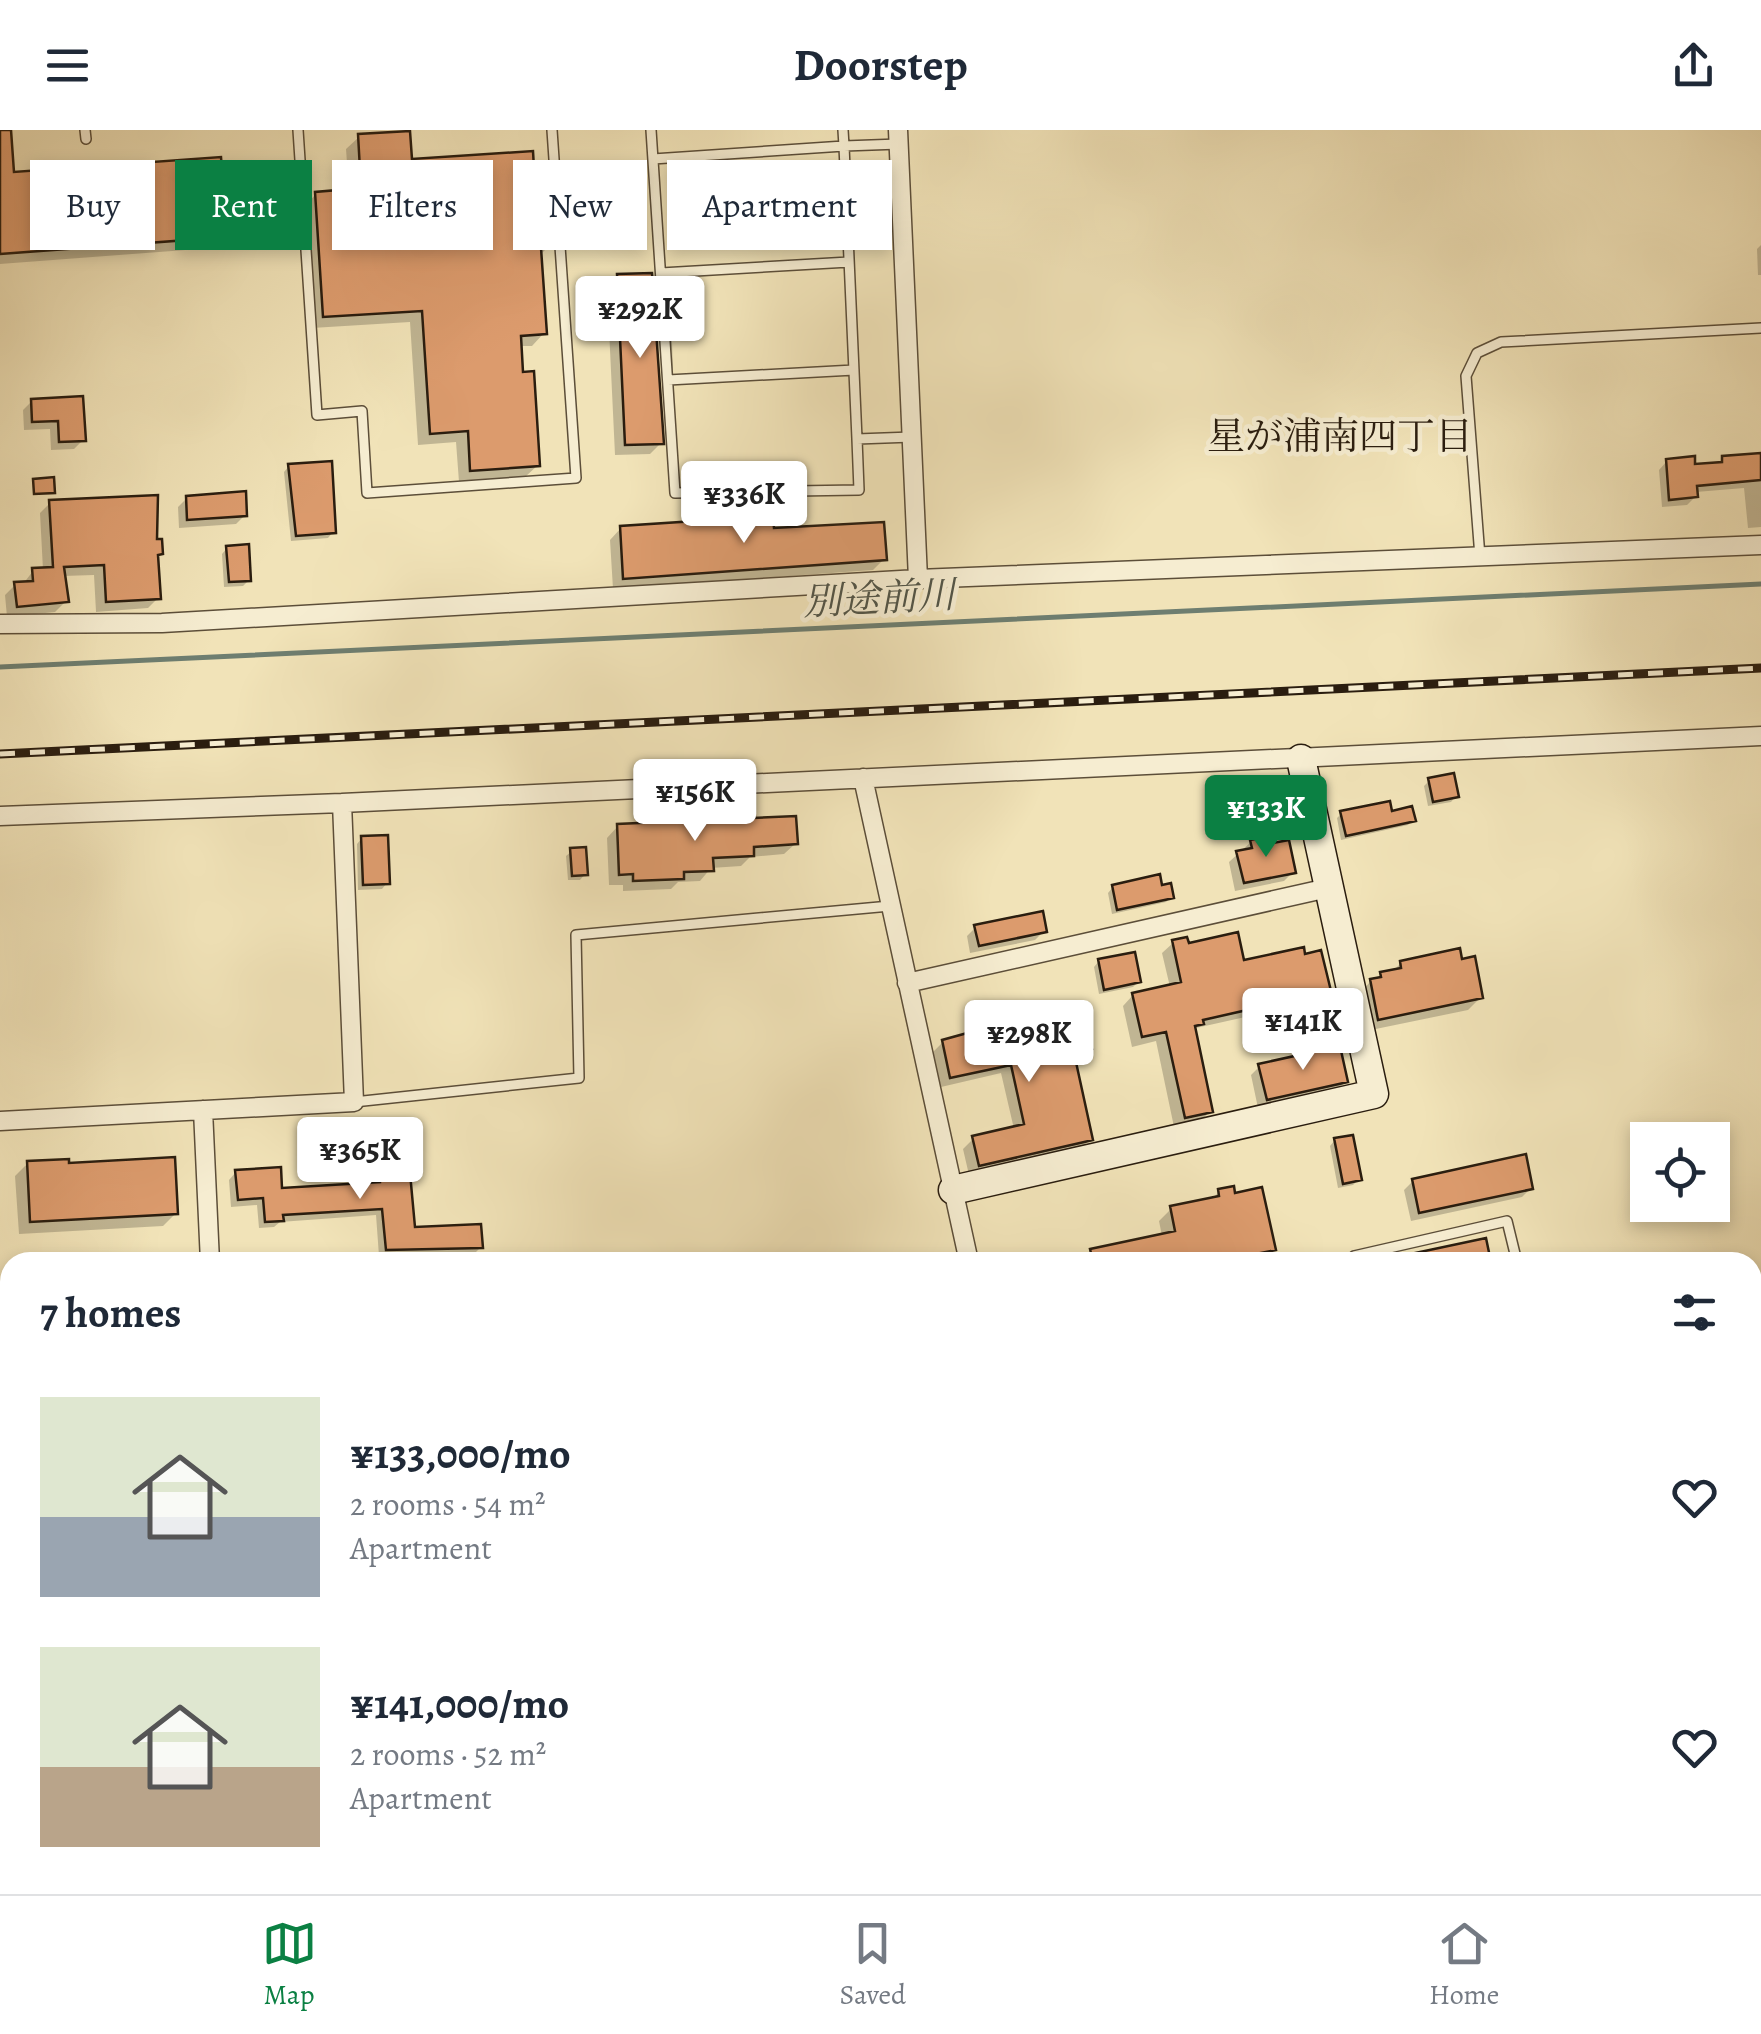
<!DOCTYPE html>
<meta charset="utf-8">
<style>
body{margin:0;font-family:Alegreya,"Noto Serif JP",serif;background:#f2f2f3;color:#1f2937;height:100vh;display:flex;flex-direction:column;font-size:38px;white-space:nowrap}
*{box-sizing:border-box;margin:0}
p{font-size:32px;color:#747a83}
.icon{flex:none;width:55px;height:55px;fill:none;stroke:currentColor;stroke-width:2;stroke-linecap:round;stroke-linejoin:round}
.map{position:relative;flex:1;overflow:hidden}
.details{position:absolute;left:0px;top:1122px;width:1762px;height:642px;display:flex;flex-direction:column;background:#fff;border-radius:30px 30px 0 0;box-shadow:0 5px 15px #0003}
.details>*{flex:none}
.banner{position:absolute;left:30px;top:30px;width:1000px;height:90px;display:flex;gap:20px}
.fabs{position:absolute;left:1630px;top:992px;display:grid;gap:20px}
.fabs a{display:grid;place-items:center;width:100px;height:100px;border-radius:0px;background:#fff;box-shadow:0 5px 15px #0003;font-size:50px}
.price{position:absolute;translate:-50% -85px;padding:0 22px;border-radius:10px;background:#fff;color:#222;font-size:32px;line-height:65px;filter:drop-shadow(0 2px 5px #0008)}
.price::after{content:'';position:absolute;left:50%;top:60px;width:30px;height:22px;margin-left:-15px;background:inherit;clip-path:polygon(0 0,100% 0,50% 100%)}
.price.current{background:#0b8043;color:#fff}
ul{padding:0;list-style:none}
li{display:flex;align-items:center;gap:30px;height:250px;padding:0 40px}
li span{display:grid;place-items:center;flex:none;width:280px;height:200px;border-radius:0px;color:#555}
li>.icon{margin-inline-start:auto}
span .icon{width:120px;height:120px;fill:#fffc;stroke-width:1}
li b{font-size:42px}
h2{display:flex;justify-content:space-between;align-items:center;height:120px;padding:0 40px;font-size:42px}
.pill{padding:0 35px;border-radius:0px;background:#fff;box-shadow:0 5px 15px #0003;font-size:35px;line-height:90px}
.pill.current{background:#0b8043;color:#fff}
header{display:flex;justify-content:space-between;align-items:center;height:130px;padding:0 40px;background:#fff;font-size:45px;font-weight:600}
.menu{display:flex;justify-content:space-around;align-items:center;height:140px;border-top:2px solid #e0e1e3;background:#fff;font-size:28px;color:#747a83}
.menu a{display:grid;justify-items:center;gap:5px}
.menu .current{color:#0b8043}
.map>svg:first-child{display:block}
.shadow{fill:#0003}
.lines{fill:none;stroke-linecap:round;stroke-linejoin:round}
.stream{stroke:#6e7e70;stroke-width:5}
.building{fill:#dc9b6d;stroke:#2a1d0f;stroke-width:2.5}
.lane-casing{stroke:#5c4e39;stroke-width:12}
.street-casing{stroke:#5c4e39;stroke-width:21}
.secondary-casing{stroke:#2a1d0f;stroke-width:31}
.lane{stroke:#f6edd1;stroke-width:9}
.street{stroke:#f6edd1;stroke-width:18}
.secondary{stroke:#f6edd1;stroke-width:28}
.rail-casing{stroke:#2a1d0f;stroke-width:9}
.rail{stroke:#f6edd1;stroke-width:5;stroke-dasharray:15;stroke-linecap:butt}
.labels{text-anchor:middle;stroke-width:9;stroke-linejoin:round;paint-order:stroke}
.neighbourhood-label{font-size:38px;fill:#2a1d0f;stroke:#f6edd1}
.water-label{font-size:38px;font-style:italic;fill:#525548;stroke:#f6edd1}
</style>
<header><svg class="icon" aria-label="menu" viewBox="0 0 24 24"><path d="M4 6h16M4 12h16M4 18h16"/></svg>Doorstep<svg class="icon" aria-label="share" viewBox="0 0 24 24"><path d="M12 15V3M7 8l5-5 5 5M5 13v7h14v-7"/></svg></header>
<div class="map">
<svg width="1761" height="1764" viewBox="0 0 1761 1764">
<rect width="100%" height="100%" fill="#f1e3b8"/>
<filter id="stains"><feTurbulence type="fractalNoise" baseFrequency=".002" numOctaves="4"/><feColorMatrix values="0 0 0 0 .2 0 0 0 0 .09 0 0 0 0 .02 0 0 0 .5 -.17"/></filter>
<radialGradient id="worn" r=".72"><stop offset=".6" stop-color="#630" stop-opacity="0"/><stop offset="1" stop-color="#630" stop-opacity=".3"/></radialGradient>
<path class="shadow" d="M0,0H9L12,45L225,106L212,118L0,134Z
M359,7L410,31L533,58L549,116L539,126L544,203L532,216H519L521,244L538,335L525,347L459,352L456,312L418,315L410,192L312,198L304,77L316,64L349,62L346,19Z
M1761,115V145H1758L1757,119Z
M618,147L661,313L650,324L615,325L607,157Z
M670,153L673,240L665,248L660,164Z
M32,271L83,310L74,319L51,320L50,299L24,300L23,280Z
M1761,326V397L1748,398L1744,358L1696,362V366L1687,375L1662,377L1659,340L1667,331L1693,337L1716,335L1723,329Z
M289,336L333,402L328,408L291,411L284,342Z
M187,368L245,385L236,394L179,398L178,377Z
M50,373L155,412L160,423L156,428L158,468L148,478L96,482L94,445L63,446L66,471L55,482L7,487L5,465L15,455L23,454L33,441L43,440L40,383Z
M621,398L771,401L884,429L873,440L613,459L610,410Z
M227,418L249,450L243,456L224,457L222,424Z
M1429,651L1456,666L1451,672L1428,676L1424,656Z
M1342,683L1390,684L1413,690L1408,695L1341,710L1337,688Z
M618,696L796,713L784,724L750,727L741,736L711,738L700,751L678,752L671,759L623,761V755H609L607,708Z
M362,708L387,753L382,759L358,760L357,714Z
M1251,712L1293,742L1284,751L1235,761L1229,732Z
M572,721L585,744L580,750H568L566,726Z
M1113,757L1160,758L1171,767L1166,772L1112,784L1108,763Z
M976,797L1044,801L1035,810L970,823L967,806Z
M1173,813L1328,860L1317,871L1196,898L1193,901L1210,981L1200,992L1174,997L1156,911L1132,917L1123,876L1133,865L1170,857L1162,823Z
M1099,831L1139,851L1133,857L1099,864L1094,837Z
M1401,833L1481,867L1468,880L1366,901L1359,864L1371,851L1392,842Z
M1007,901L1060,903L1089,919L1073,930L1090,1009L1080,1020L969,1045L963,1019L973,1009L1014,999L1001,943L941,957L933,922L943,912Z
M1260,936L1346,951L1337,960L1258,978L1251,945Z
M380,1001L400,1047L412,1099L481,1117L473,1125L474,1132H445L444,1126H379L376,1085L280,1092L274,1097L259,1098L257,1075L231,1077L229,1050L236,1042L280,1061L377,1053L373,1008Z
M1335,1010L1359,1049L1353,1055L1338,1058L1330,1016Z
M28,1033L66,1036L176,1083L163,1096L19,1104L15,1046Z
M1413,1051L1531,1058L1522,1067L1411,1091L1404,1060Z
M1219,1062L1273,1119L1260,1132H1077L1091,1121L1162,1106L1159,1091L1171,1079L1211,1070Z
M1484,1111L1488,1132H1390L1392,1130Z
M192,1755H402L406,1764H197Z
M896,1755H966L971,1764H901Z
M1001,1755H1110L1113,1762L1135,1755L1140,1764H1006Z
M1308,1755H1370L1372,1764H1310Z
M1538,1755H1587L1589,1764H1540Z"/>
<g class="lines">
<path class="stream" d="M0,537L1761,454"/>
</g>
<path class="building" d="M0,0H11L14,42L221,27L227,107L0,124Z
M410,1L412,29L533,21L535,56L548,55L551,117L541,118L547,204L521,206L523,242L534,241L540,336L470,341L468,301L430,304L422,181L323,187L315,62L361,58L358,4Z
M652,143L664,314L625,315L617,144Z
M83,266L86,311L59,312L58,291L32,292L31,269Z
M1761,323V350L1697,356L1698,367L1669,370L1666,329L1695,326V334L1722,332V326Z
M332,331L336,403L296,406L288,334Z
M54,347L55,363L34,364L33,349Z
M246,361L247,386L187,390L186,366Z
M158,365L157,409H162L163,424L158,425L161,469L106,472L104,435L64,437L69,472L17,477L14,452L33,451L32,438L53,437L49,370Z
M773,386L774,398L884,392L887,430L623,449L620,396Z
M249,414L251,451L229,452L226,416Z
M1454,643L1459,667L1433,672L1428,648Z
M1390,671L1392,681L1412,676L1416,691L1346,706L1340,681Z
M796,686L798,714L754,717V726L713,728L714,741L684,742V749L633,751V744L619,745L617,694Z
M388,705L390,754L363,755L361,706Z
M1265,707L1267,714L1289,710L1296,743L1244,753L1236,721L1252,718L1250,710Z
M586,717L588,745L572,746L570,718Z
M1160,744L1162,755L1171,753L1174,768L1117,780L1112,755Z
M1043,781L1047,802L979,816L974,795Z
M1238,802L1244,830L1304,817L1305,824L1321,820L1331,861L1203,890L1204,894L1195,896L1213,982L1185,988L1166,902L1142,907L1132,863L1181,852L1172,810L1187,807L1189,813Z
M1460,818L1462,829L1475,826L1483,868L1378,890L1370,849L1381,847L1380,842L1401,838L1400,831Z
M1135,822L1141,852L1104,860L1098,829Z
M1060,889L1062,900L1086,894L1092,919L1074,923L1093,1010L979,1036L972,1006L1024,994L1011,935L950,948L942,910L1007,892L1009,898Z
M1340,916L1348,952L1267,970L1258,934Z
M398,997L402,1044L410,1043L415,1097L481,1094L483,1118L386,1120L382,1079L283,1085L284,1091L265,1092L263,1068L238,1070L235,1040L281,1037L282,1058L380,1052V1046H383L379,999Z
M1353,1005L1362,1050L1343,1054L1334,1008Z
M1526,1024L1533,1059L1419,1083L1412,1049Z
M175,1027L178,1084L30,1092L27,1031L69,1029V1033Z
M1234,1056L1235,1063L1262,1057L1276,1120L1215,1132H1093L1090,1119L1175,1101L1170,1076L1219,1066L1218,1059Z
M1486,1108L1491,1132H1401V1126Z"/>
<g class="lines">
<defs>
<path id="lane" d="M85,0L86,9
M298,0L317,285L362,281L367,363L576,348L552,0
M651,0L675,363L859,360L857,309
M899,14L844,16L857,309L912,307
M653,29L844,16L843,0
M661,143L849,132
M668,250L854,240
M1480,427L1466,246L1477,223L1501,212L1761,198
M354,972L579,948L576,805L890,776
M1356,1132L1354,1126L1507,1091L1517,1132
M1310,1755L1312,1764
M1452,1755L1454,1764
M565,1764L582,1755"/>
<path id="street" d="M898,0L918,449
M0,494L162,493L918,449L1761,415
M863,648L969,1132
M0,686L342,673L1761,606
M907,853L1328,758
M203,980L210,1132
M0,991L354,972L342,673
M1752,1415L1761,1453
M742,1755L747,1764
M1205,1755L1209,1764"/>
<path id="secondary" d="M953,1060L1374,964L1301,629
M0,1181L4,1254L0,1278
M1752,1236L1761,1234
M1752,1263L1761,1261
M0,1535L10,1590
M0,1635L10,1629
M0,1673L10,1692
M53,1755L60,1764
M94,1755L100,1764"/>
</defs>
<use href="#lane" class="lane-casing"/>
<use href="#street" class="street-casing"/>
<use href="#secondary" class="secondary-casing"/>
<use href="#lane" class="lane"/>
<use href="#street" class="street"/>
<use href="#secondary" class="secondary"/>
<defs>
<path id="rail" d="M0,624L1761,538"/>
</defs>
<use href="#rail" class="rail-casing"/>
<use href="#rail" class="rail"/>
</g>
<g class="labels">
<g class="neighbourhood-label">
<text x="1340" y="319">星が浦南四丁目</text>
</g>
<g class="water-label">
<text transform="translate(879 468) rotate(-3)" y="13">別途前川</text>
</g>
</g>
<rect width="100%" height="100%" filter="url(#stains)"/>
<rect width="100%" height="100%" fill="url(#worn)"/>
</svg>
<div class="fabs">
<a><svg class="icon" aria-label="locate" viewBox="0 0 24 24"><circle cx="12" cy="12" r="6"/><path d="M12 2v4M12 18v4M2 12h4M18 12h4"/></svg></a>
</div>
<b class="price" style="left:640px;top:231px">¥292K</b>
<b class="price" style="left:744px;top:416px">¥336K</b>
<b class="price" style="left:695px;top:714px">¥156K</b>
<b class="price current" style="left:1266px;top:730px">¥133K</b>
<b class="price" style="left:1303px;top:943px">¥141K</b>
<b class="price" style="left:1029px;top:955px">¥298K</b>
<b class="price" style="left:360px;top:1072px">¥365K</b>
<div class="banner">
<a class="pill">Buy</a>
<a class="pill current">Rent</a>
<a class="pill">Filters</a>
<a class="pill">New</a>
<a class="pill">Apartment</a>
</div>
<section class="details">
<h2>7 homes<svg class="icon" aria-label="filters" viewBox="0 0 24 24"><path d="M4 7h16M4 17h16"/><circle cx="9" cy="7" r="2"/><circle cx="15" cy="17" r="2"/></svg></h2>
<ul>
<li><span style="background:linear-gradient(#dfe7d0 60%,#9aa5b1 0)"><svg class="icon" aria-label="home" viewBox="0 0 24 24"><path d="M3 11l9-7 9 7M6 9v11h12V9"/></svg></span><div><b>¥133,000/mo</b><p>2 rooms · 54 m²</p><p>Apartment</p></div><svg class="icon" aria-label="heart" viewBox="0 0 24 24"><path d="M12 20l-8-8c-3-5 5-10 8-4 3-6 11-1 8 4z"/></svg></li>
<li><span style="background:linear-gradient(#dfe7d0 60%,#b9a48a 0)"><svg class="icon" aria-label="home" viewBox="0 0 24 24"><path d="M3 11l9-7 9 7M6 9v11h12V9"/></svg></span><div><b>¥141,000/mo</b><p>2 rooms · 52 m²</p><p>Apartment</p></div><svg class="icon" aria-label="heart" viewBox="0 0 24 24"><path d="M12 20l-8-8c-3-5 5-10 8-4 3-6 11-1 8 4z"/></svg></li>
</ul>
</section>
</div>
<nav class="menu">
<a class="current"><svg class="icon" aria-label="map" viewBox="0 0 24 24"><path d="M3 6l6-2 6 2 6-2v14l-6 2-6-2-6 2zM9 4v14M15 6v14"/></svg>Map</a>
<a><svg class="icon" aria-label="saved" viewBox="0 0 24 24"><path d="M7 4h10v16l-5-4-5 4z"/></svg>Saved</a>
<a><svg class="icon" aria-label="home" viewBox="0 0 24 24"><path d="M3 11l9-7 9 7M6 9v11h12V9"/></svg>Home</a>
</nav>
